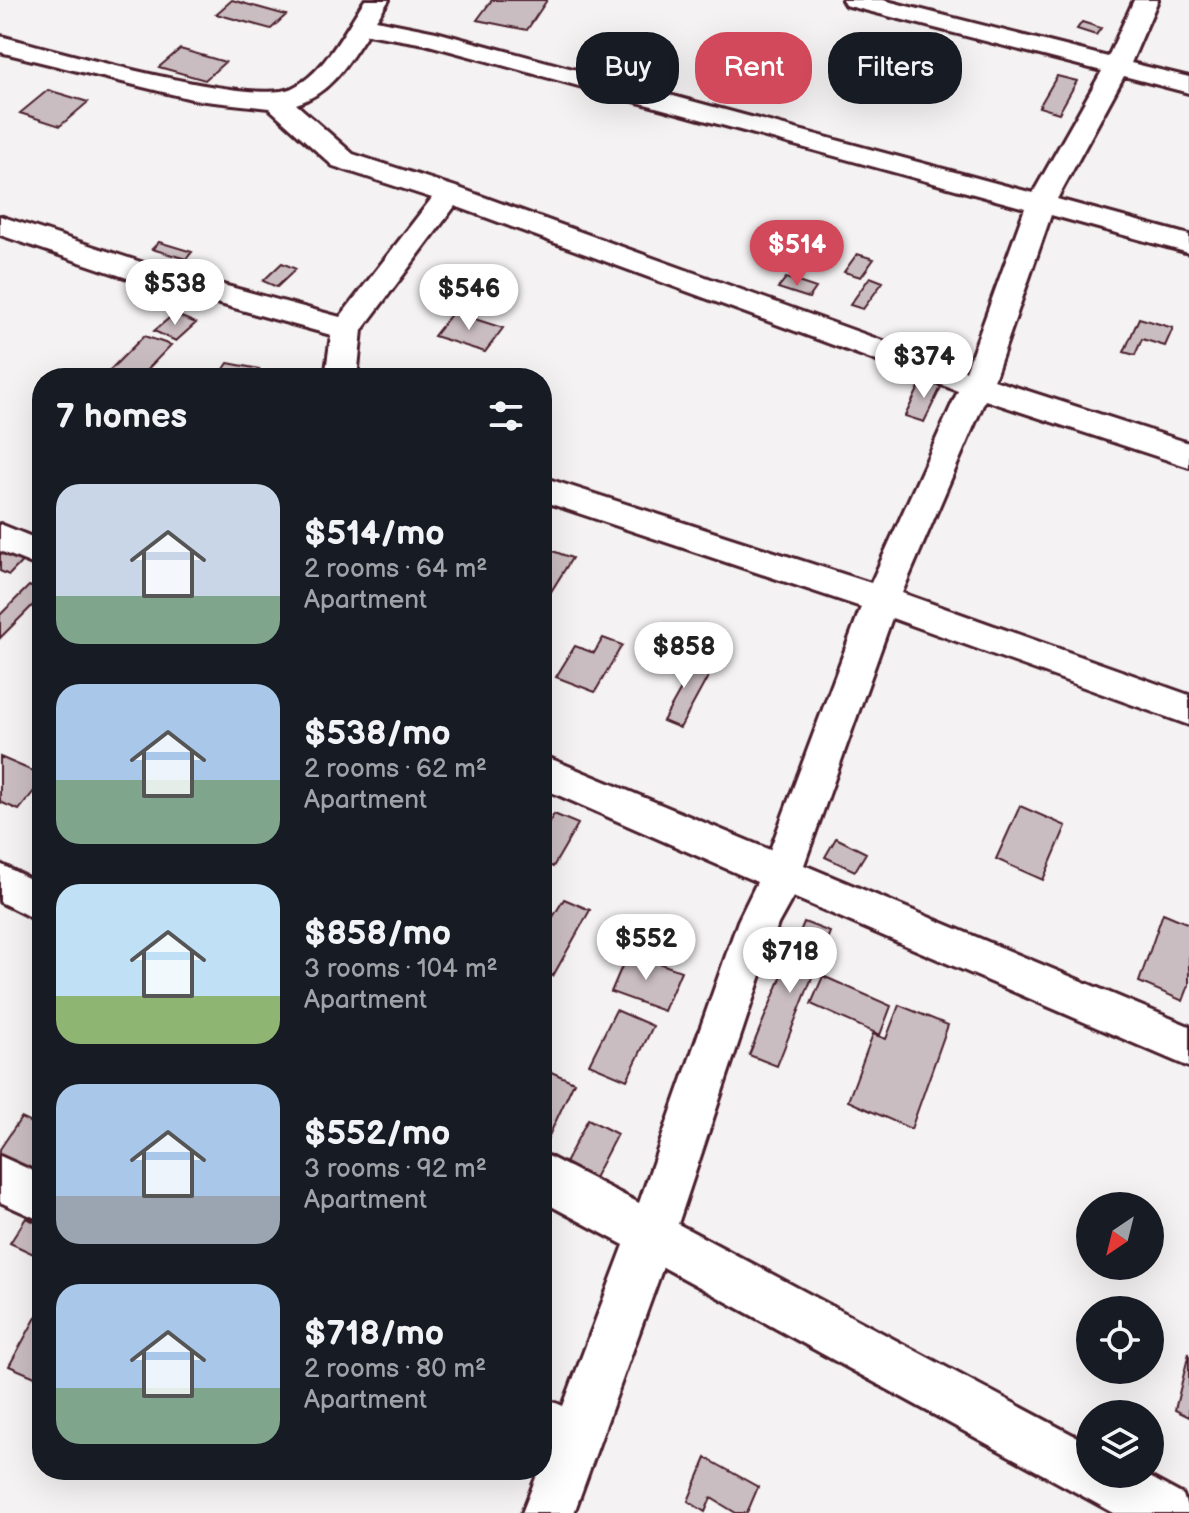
<!DOCTYPE html>
<meta charset="utf-8">
<style>
body{margin:0;font-family:"Balsamiq Sans",sans-serif;background:#20242c;color:#f1f3f6;height:100vh;display:flex;flex-direction:column;font-size:30px;white-space:nowrap}
*{box-sizing:border-box;margin:0}
p{font-size:26px;color:#9ea1a6}
.icon{flex:none;width:44px;height:44px;fill:none;stroke:currentColor;stroke-width:2;stroke-linecap:round;stroke-linejoin:round}
.map{position:relative;flex:1;overflow:hidden}
.details{position:absolute;left:32px;top:368px;width:520px;height:1112px;display:flex;flex-direction:column;background:#171b24;border-radius:32px;box-shadow:0 8px 32px #0002}
.details>*{flex:none}
.guide{position:absolute;left:576px;top:32px;width:492px;height:72px;display:flex;gap:16px}
.needle{width:52px;rotate:215deg}
.fabs{position:absolute;left:1076px;top:1192px;display:grid;gap:16px}
.fabs a{display:grid;place-items:center;width:88px;height:88px;border-radius:50%;background:#171b24;box-shadow:0 8px 32px #0002;font-size:40px}
.price{position:absolute;translate:-50% -68px;padding:0 18px;border-radius:28px;background:#fff;color:#222;font-size:26px;line-height:52px;filter:drop-shadow(0 2px 4px #0008)}
.price::after{content:'';position:absolute;left:50%;top:48px;width:24px;height:18px;margin-left:-12px;background:inherit;clip-path:polygon(0 0,100% 0,50% 100%)}
.price.active{background:#d1495b;color:#fff}
ul{padding:0;list-style:none}
li{display:flex;align-items:center;gap:24px;height:200px;padding:0 24px}
li span{display:grid;place-items:center;flex:none;width:224px;height:160px;border-radius:24px;color:#555}
li>.icon{margin-inline-start:auto}
span .icon{width:96px;height:96px;fill:#fffc;stroke-width:1}
li b{font-size:34px}
h2{display:flex;justify-content:space-between;align-items:center;height:96px;padding:0 24px;font-size:34px}
.chip{padding:0 28px;border-radius:32px;background:#171b24;box-shadow:0 8px 32px #0002;font-size:28px;line-height:72px}
.chip.active{background:#d1495b;color:#fff}
.map>svg:first-child{display:block}
.building{fill:#cabdc1;stroke:#4a1f2b;stroke-width:2}
.lines{fill:none;stroke-linecap:round;stroke-linejoin:round}
.street-casing{stroke:#4a1f2b;stroke-width:6}
.street{fill:#fff;fill-rule:evenodd}
</style>
<div class="map">
<svg width="1189" height="1513" viewBox="0 0 1189 1513">
<rect width="100%" height="100%" fill="#f4f2f2"/>
<filter id="ink" filterUnits="userSpaceOnUse"><feTurbulence type="fractalNoise" baseFrequency=".0125" numOctaves="2"/><feDisplacementMap in="SourceGraphic" scale="16" xChannelSelector="R" yChannelSelector="G"/><feConvolveMatrix kernelMatrix="1 2 1 2 8 2 1 2 1" color-interpolation-filters="sRGB"/></filter>
<g filter="url(#ink)">
<path class="building" d="M232,0L286,15L271,29L216,14Z
M492,0H547L527,30L477,20Z
M1082,22L1101,28L1096,35L1077,29Z
M180,49L225,62L205,80L159,67Z
M1057,76L1077,81L1059,113L1039,107Z
M48,90L88,102L60,126L20,113Z
M812,226L823,230L820,234L841,241L827,261L794,250Z
M159,242L192,252L186,259L152,249Z
M857,254L874,259L861,277L844,272Z
M282,263L296,269L277,287L263,281Z
M870,277L883,282L863,309L850,305Z
M786,278L816,288L809,298L778,288Z
M453,312L503,328L485,352L434,336Z
M174,314L196,323L176,341L154,331Z
M1139,318L1173,328L1165,346L1142,339L1135,355L1124,352Z
M144,336L171,345L139,378L104,376Z
M228,363L259,369L253,378H218Z
M923,379L942,385L924,422L905,416Z
M0,533L35,548L9,575L0,571Z
M542,547L572,558L547,598L542,596Z
M29,586L42,592V596L0,638V615Z
M603,638L622,645L595,692L556,677L575,646L594,653Z
M672,659L710,673L680,728L663,721L685,682L663,674Z
M0,757L42,775V781L19,810L0,802Z
M1020,806L1066,826L1043,880L996,859Z
M554,814L578,824L553,867L542,862V835Z
M836,838L866,853L855,871L825,857Z
M564,899L590,910L553,976L542,971V922L548,925Z
M1163,913L1189,924V985L1183,1001L1139,982Z
M804,922L830,932L777,1066L749,1055Z
M628,952L681,971L664,1011L611,992Z
M823,976L891,1006L880,1035L811,1004Z
M899,1005L948,1025L911,1129L848,1101L873,1034L886,1039Z
M616,1010L653,1026L627,1080L589,1064Z
M542,1068L574,1082L548,1138L542,1135Z
M21,1118L42,1128V1176L0,1156V1149Z
M588,1119L617,1134L593,1180L564,1165Z
M26,1218L42,1225V1258L10,1243Z
M40,1310L42,1311V1380L9,1366Z
M1189,1353V1417L1175,1410Z
M706,1458L758,1487L747,1513H736L711,1498L705,1512L688,1501Z"/>
<g class="lines">
<defs>
<path id="street" d="M365,0H389L376,20L436,32L1033,193L1102,71L845,5L842,0H883L1108,57L1134,0H1158L1131,63L1189,77V93L1124,76L1057,199L1189,235V253L1051,215L994,380L1189,443V467L985,400L902,593L1189,695V725L892,618L804,865L1189,1026V1067L793,897L778,924L678,1224L1090,1444V1474H1144L1183,1495L1189,1513H1114L663,1267L574,1513H522L539,1470H542L547,1449L542,1447V1397L563,1406L624,1245L542,1201V1153L639,1203L738,921L757,882L542,788V755L770,850L861,607L542,501V477L871,583L958,391L455,206L362,330L357,378H325L331,335L130,279L0,235V216L150,265L340,317L432,198L333,166L269,108L196,100L0,52V36C53,49 250,107 292,88C325,73 345,29 365,0ZM367,34L425,44L1025,208L966,371L459,188L353,154L296,104C331,93 348,63 367,34Z
M0,524L42,541V568L0,551Z
M0,864L42,885V923L0,902Z
M0,1156L42,1175V1221L0,1202Z"/>
</defs>
<use href="#street" class="street-casing"/>
<use href="#street" class="street"/>
</g>
</g>
</svg>
<div class="fabs">
<a><svg class="needle" viewBox="-14 -14 28 28"><path d="M0-13l5 13h-10z" fill="#e53935"/><path d="M0 13l5-13h-10z" fill="#9ea1a6"/></svg></a>
<a><svg class="icon" aria-label="locate" viewBox="0 0 24 24"><circle cx="12" cy="12" r="6"/><path d="M12 2v4M12 18v4M2 12h4M18 12h4"/></svg></a>
<a><svg class="icon" aria-label="layers" viewBox="0 0 24 24"><path d="M12 4l9 5-9 5-9-5zM3 14l9 5 9-5"/></svg></a>
</div>
<b class="price active" style="left:797px;top:288px">$514</b>
<b class="price" style="left:175px;top:327px">$538</b>
<b class="price" style="left:469px;top:332px">$546</b>
<b class="price" style="left:924px;top:400px">$374</b>
<b class="price" style="left:684px;top:690px">$858</b>
<b class="price" style="left:646px;top:982px">$552</b>
<b class="price" style="left:790px;top:995px">$718</b>
<div class="guide">
<a class="chip">Buy</a>
<a class="chip active">Rent</a>
<a class="chip">Filters</a>
</div>
<section class="details">
<h2>7 homes<svg class="icon" aria-label="filters" viewBox="0 0 24 24"><path d="M4 7h16M4 17h16"/><circle cx="9" cy="7" r="2"/><circle cx="15" cy="17" r="2"/></svg></h2>
<ul>
<li><span style="background:linear-gradient(#c9d6e8 70%,#7fa58c 0)"><svg class="icon" aria-label="home" viewBox="0 0 24 24"><path d="M3 11l9-7 9 7M6 9v11h12V9"/></svg></span><div><b>$514/mo</b><p>2 rooms · 64 m²</p><p>Apartment</p></div></li>
<li><span style="background:linear-gradient(#a9c7e8 60%,#7fa58c 0)"><svg class="icon" aria-label="home" viewBox="0 0 24 24"><path d="M3 11l9-7 9 7M6 9v11h12V9"/></svg></span><div><b>$538/mo</b><p>2 rooms · 62 m²</p><p>Apartment</p></div></li>
<li><span style="background:linear-gradient(#bfe0f5 70%,#8fb573 0)"><svg class="icon" aria-label="home" viewBox="0 0 24 24"><path d="M3 11l9-7 9 7M6 9v11h12V9"/></svg></span><div><b>$858/mo</b><p>3 rooms · 104 m²</p><p>Apartment</p></div></li>
<li><span style="background:linear-gradient(#a9c7e8 70%,#9aa5b1 0)"><svg class="icon" aria-label="home" viewBox="0 0 24 24"><path d="M3 11l9-7 9 7M6 9v11h12V9"/></svg></span><div><b>$552/mo</b><p>3 rooms · 92 m²</p><p>Apartment</p></div></li>
<li><span style="background:linear-gradient(#a9c7e8 65%,#7fa58c 0)"><svg class="icon" aria-label="home" viewBox="0 0 24 24"><path d="M3 11l9-7 9 7M6 9v11h12V9"/></svg></span><div><b>$718/mo</b><p>2 rooms · 80 m²</p><p>Apartment</p></div></li>
</ul>
</section>
</div>
